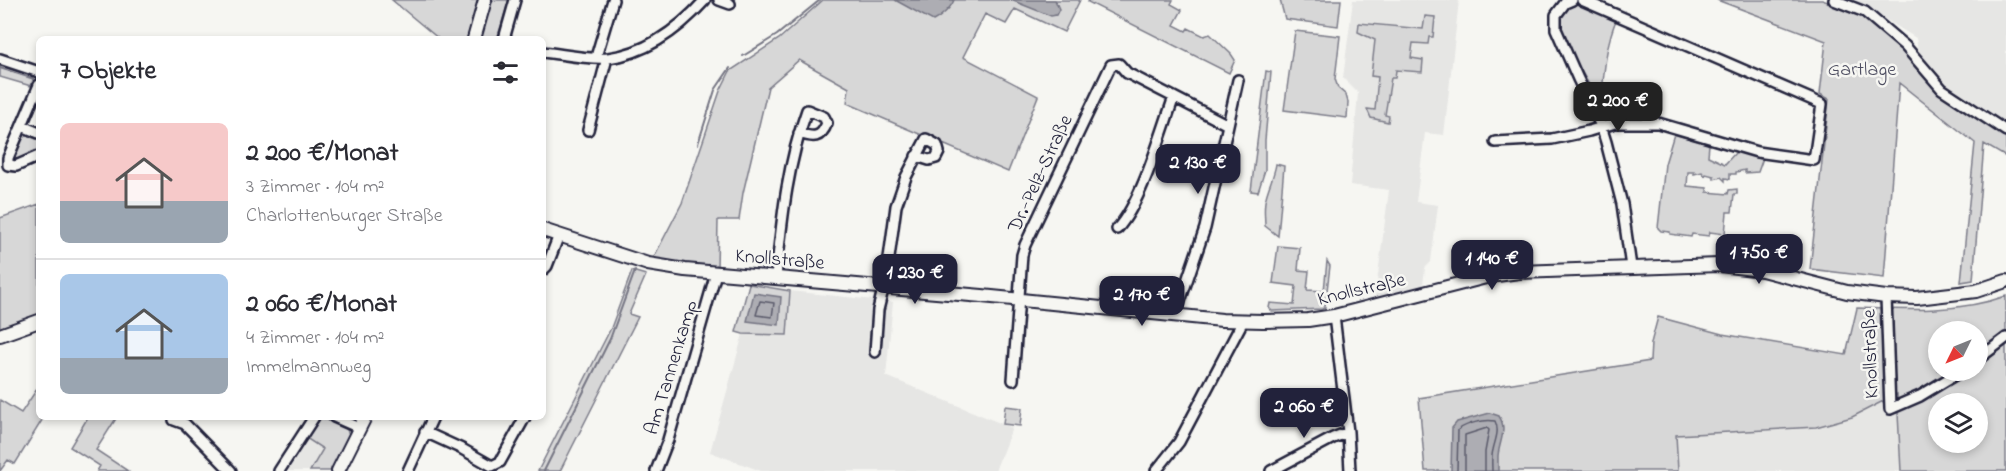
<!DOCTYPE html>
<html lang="de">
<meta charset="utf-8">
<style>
body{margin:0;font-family:"Indie Flower",sans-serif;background:#f7f7f7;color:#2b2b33;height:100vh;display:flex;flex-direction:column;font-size:22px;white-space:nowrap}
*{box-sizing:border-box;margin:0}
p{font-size:20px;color:#7c7c81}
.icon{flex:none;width:33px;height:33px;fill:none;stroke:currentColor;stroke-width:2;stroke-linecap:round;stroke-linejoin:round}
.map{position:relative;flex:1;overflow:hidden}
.details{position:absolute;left:36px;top:36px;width:510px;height:384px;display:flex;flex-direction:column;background:#fff;border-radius:9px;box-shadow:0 3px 9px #0003}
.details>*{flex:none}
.needle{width:39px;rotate:227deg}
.controls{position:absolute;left:1928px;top:321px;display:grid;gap:12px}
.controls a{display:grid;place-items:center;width:60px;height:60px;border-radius:50%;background:#fff;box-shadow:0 3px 9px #0003;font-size:30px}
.price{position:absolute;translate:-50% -51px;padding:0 14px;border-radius:12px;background:#22223b;color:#fff;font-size:20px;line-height:39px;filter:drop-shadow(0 2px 3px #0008)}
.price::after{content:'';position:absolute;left:50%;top:36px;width:18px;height:14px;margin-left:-9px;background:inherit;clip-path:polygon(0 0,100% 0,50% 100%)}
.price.on{background:#222;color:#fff}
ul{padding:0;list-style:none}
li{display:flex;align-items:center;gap:18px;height:150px;padding:0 24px}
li+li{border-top:2px solid #e1e1e2}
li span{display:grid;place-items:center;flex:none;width:168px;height:120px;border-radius:9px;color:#555}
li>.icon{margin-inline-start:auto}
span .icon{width:72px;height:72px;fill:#fffc;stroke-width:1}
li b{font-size:26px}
h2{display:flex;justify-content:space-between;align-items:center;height:72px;padding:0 24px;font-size:26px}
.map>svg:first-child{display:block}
.built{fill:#e6e6e4}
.green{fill:#d7d7d7;stroke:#7c7c89;stroke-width:1.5;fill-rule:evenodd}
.water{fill:#adadb3;stroke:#757583;stroke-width:1.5}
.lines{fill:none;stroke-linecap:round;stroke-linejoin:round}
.shore{stroke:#5a5a6b;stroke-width:1.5}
.stream{stroke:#757583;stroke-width:2}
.minor-casing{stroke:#22223b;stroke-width:14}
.tertiary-casing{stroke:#22223b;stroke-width:16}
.minor{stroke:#f6f6f2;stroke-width:9}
.tertiary{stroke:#f6f6f2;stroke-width:12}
.labels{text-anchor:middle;stroke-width:5;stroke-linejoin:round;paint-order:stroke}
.park-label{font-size:20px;fill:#4f4f62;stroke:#f6f6f2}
.street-label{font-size:20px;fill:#22223b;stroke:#f6f6f2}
</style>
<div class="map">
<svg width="2006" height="471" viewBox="0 0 2006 471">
<rect width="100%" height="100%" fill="#f6f6f2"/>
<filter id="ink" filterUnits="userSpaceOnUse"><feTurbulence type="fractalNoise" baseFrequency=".0167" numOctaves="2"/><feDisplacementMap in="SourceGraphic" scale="12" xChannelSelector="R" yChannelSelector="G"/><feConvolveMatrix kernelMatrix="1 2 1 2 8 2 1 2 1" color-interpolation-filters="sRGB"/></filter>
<g filter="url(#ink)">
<path class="built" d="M1353,0H1459L1444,135L1425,133L1417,194L1416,202L1438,205L1431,262L1425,268L1423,285L1375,298L1389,190L1350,185L1358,93L1343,78Z
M1847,0H2006V125L1965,100L1938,78L1922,58L1918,51L1916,38L1862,5Z
M790,291L893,302L886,376L1012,428L995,471H761L710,452L743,334H787Z
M1898,394L1901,471H1678L1676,435L1816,427L1852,417Z
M303,436L323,449L310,471H282Z"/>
<path class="green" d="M392,0H509L497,39H439Z
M823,0H1080L1064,32L1015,9L1006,24L985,14L963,57L1038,96L1008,172L847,103L849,88L799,60L768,87L743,193L739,220H718L717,269L653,259L682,203L720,91L730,71L779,39Z
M1089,0H1173L1171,4L1182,10L1174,25L1186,31L1188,28L1204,36L1210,34L1231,54L1235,60L1229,73L1088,2Z
M1280,0H1341L1338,26L1285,19Z
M1717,0H1822L1860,13L1900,48L1935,87L2006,134V157L1984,144L1973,280L1961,282L1975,143L1899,83L1884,278L1810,269L1829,99L1820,94L1826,41Z
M1577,2L1617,18C1605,45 1604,75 1601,104C1591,88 1557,34 1561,17C1563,9 1570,5 1577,2Z
M1425,16L1435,17L1433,37H1429L1428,44L1413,43L1411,58L1423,60L1422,72L1396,70L1395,78H1391L1385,115L1389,116L1388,122L1371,118L1367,109L1375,110L1378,77L1371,76L1375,40L1358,32L1359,23L1423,29Z
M1295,31L1340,36L1335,79L1338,88L1346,95L1348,102L1347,118L1284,110Z
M0,64L31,74L33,80L31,86L0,77Z
M1266,71L1271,72L1265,140V170L1258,192L1251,191Z
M1674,134L1709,144L1708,156L1725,164L1736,152L1763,158L1758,172L1745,173V170L1736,172V174H1730V179L1725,178V181L1721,177L1714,179V176L1706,174L1705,176L1702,172L1694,174V172H1688L1687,186L1707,188V192L1728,194L1729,190L1737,189V194H1734L1732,212H1727L1725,234L1710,232L1709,236L1692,234L1691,237L1670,234V232L1661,231L1658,228L1665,164Z
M26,135L39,140V152L21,160L16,159L14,154L21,138Z
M1276,164L1284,166L1278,236L1265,226C1265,216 1263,207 1266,197C1269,185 1274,176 1276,164Z
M39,204V316L0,331V218Z
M1278,246L1300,248L1298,270L1309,271L1307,290L1324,291L1327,261L1330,266L1325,307L1322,309L1272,311L1269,308L1270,303L1294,305L1296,286L1273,283Z
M632,271L646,275L629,314L638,317L560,471H538L611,328Z
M749,284L790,291L787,335L743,334L736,332Z
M2006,296V471H1901L1897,394L1852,417L1816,427L1676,435L1678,471H1425L1419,398L1650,361L1651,343L1658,317L1722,334L1846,355L1857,308C1907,310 1958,313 2006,296ZM1938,332H1977V370H1938ZM1938,404H1977V442H1938Z
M39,386V417H44L15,464L8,460L0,471V400L21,413Z
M1005,406L1022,408L1020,426L1003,424Z
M88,417H117L96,450L128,471H97L100,466L70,447Z
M323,418L346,428L350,436L334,471H310L323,449L303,436L315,420Z"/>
<path class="water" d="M895,0H954C951,8 941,17 933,21Z
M1011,0H1055L1059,9L1056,15L1051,16Z
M754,293L781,297L779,325L747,321Z
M1490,413L1499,416C1508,430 1499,442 1498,456C1498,461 1498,466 1498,471H1451L1452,428L1457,422Z"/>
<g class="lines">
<path class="shore" d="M760,301L774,303L772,317L756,315Z
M1457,471L1458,430C1467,423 1485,419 1495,421C1500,431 1495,440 1493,450C1491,457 1492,464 1492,471
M1465,471V435L1487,428L1489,430L1485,452V471"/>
<path class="stream" d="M743,56L777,35L820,0
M0,68L34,79
M698,144L715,90L730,68
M544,471L610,339L635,271"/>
<defs>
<path id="minor" d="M719,0L730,4
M1572,0L1565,3L1556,15V29L1578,79L1601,126L1606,142L1622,204L1631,267
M1834,0L1865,12L1905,46L1942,89L2006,131
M504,39L515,0
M543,52C563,54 587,60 608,58C648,53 679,29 705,0
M596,57L613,0
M0,59L39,72
M39,85L8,158V165L16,166L39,156
M22,126L39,133
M588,130L607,58
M1495,142L1552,139L1589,131L1615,123H1658L1757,152L1814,160L1822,104L1582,0
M1117,229C1142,202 1161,133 1174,97
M543,270L547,266L559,235
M776,277C782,219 787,165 807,110L824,117L827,123C821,139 813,138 799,133
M1886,297L1890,409L1920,396L1963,370
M1175,316L1205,228L1238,80
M1334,316L1348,432L1350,471
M875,352L878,310L887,273L896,206L906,177L926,139L937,145L939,152L936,158L929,160L916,156
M1977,360L2006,338
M1013,380L1022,255L1025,245L1111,65L1119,64L1127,73L1226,124
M334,417L359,428
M174,420L185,424L231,471
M425,432L462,449L492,466L500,462L525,417
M279,471L314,417
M408,471L433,417
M656,471L668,440L716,273
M1156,471L1179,442L1243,321
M1271,471L1333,438L1348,432"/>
<path id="tertiary" d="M474,39L485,0
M543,230L648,264L685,270L982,296L1222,320L1263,321L1308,320L1334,316L1490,276L1519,272L1719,265L1762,270L1847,292L1886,297L1917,298L1976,291L2006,281
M0,335L39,321
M338,471L365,417"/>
</defs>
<use href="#minor" class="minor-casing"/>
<use href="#tertiary" class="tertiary-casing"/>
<use href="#minor" class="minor"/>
<use href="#tertiary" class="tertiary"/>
</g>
</g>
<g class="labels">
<g class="park-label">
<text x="1862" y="75">Gartlage</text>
</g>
<g class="street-label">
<text transform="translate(1039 173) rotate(-65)" y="7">Dr.-Pelz-Straße</text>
<text transform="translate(780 258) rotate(5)" y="7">Knollstraße</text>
<text transform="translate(1361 288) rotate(-13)" y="7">Knollstraße</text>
<text transform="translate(1869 354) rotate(-92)" y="7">Knollstraße</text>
<text transform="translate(670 367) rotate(-73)" y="7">Am Tannenkamp</text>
</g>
</g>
</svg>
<div class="controls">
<a><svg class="needle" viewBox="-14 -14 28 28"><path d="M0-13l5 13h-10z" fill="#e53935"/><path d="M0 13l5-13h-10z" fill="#7c7c81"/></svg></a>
<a><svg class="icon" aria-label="layers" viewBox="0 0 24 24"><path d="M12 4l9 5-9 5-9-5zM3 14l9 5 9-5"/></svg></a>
</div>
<b class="price on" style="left:1618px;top:133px">2 200 €</b>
<b class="price" style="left:1198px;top:195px">2 130 €</b>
<b class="price" style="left:1759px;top:285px">1 750 €</b>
<b class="price" style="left:1492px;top:291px">1 140 €</b>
<b class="price" style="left:915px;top:305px">1 230 €</b>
<b class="price" style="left:1142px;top:327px">2 170 €</b>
<b class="price" style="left:1304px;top:439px">2 060 €</b>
<section class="details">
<h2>7 Objekte<svg class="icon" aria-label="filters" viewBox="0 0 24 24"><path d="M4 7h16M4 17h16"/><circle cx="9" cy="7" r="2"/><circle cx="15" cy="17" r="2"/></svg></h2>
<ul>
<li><span style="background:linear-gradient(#f6c9c9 65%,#9aa5b1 0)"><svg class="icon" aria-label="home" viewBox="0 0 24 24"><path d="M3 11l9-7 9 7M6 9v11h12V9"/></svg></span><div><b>2 200 €/Monat</b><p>3 Zimmer · 104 m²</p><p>Charlottenburger Straße</p></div></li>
<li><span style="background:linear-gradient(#a9c7e8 70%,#9aa5b1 0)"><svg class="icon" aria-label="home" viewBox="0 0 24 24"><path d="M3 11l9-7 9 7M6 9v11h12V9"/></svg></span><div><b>2 060 €/Monat</b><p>4 Zimmer · 104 m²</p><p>Immelmannweg</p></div></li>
</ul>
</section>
</div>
